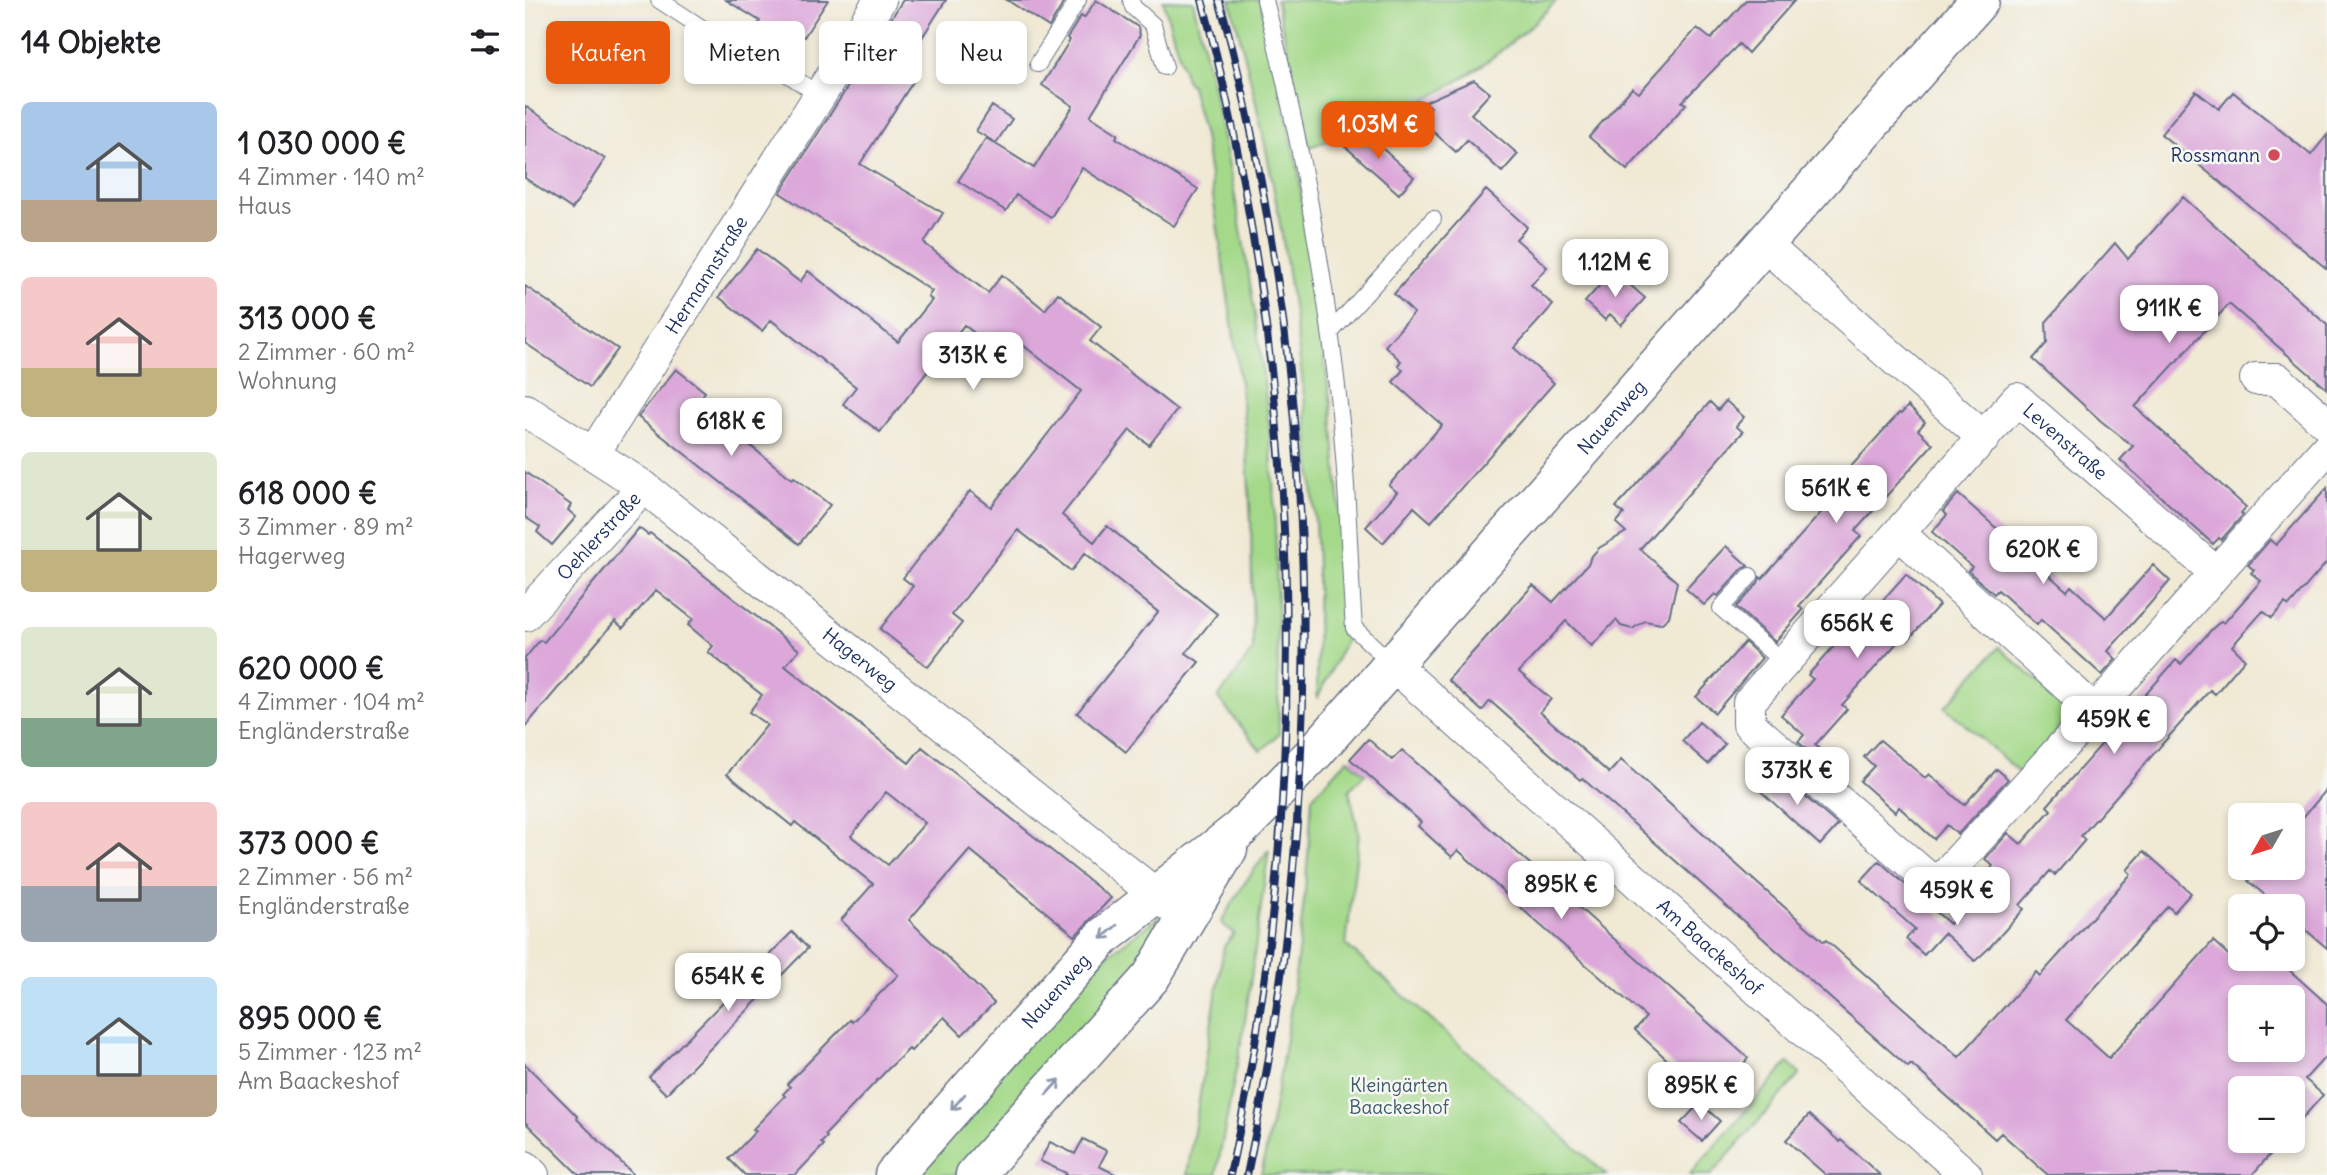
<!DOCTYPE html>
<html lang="de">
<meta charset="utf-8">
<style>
body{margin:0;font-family:Delius,sans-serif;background:#f6f6f6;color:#202124;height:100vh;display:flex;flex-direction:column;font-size:26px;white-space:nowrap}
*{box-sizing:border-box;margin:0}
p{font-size:23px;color:#757577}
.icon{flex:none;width:38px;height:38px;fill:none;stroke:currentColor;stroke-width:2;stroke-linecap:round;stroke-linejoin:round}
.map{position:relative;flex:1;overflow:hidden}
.drawer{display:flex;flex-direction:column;background:#fff;width:525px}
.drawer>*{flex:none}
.guide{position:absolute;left:21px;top:21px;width:665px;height:63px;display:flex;gap:14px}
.needle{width:46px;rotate:231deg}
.fabs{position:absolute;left:1703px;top:803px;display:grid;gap:14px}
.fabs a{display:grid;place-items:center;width:77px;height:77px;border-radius:10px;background:#fff;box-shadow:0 4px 10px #0003;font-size:35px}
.price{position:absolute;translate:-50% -60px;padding:0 16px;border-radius:14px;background:#fff;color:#222;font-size:23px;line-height:46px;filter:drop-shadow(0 2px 4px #0008)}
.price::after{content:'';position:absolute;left:50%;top:42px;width:21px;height:16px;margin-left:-10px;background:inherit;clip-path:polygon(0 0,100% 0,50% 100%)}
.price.selected{background:#ea580c;color:#fff}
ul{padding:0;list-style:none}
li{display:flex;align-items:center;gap:21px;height:175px;padding:0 21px}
li span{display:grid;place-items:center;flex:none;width:196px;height:140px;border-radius:10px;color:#555}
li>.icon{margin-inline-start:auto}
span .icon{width:84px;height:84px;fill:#fffc;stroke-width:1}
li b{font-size:30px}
h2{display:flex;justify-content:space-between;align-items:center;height:84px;padding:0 21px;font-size:30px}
.chip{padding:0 24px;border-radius:10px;background:#fff;box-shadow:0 4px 10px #0003;font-size:24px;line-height:63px}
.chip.selected{background:#ea580c;color:#fff}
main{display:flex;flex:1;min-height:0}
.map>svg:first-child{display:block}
.green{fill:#a4d98a;stroke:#608474;stroke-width:2}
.building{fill:#dca8da;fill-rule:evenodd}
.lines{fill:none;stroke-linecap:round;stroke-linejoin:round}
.service-casing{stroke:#667087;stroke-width:18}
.minor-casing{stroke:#667087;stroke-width:34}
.tertiary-casing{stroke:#667087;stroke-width:41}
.service{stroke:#fff;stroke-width:16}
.minor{stroke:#fff;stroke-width:32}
.tertiary{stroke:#fff;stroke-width:38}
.rail-casing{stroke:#1b2f5e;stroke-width:8}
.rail{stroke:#f6f6f2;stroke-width:5;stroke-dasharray:16;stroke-linecap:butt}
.oneway{stroke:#8d97ae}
.poi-dot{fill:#d1495b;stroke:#f6f6f2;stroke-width:2.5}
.labels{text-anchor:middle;stroke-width:5;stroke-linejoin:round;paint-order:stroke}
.poi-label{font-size:19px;fill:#1b2f5e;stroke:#f6f6f2;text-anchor:end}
.street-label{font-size:19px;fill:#1b2f5e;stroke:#f6f6f2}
.park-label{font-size:19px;fill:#3d5a69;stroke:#f6f6f2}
</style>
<main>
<section class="drawer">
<h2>14 Objekte<svg class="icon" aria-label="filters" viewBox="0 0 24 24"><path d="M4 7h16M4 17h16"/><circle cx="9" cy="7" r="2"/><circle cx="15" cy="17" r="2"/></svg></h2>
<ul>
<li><span style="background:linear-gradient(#a9c7e8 70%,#b9a48a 0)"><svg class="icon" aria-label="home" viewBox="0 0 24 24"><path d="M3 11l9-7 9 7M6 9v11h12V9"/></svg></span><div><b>1 030 000 €</b><p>4 Zimmer · 140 m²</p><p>Haus</p></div></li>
<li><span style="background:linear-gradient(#f6c9c9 65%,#c2b280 0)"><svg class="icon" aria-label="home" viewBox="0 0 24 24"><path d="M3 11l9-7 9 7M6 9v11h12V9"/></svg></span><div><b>313 000 €</b><p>2 Zimmer · 60 m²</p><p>Wohnung</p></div></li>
<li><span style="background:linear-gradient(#dfe7d0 70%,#c2b280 0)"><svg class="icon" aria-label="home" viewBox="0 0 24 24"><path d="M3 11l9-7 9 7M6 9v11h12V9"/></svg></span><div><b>618 000 €</b><p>3 Zimmer · 89 m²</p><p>Hagerweg</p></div></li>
<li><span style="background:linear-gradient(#dfe7d0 65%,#7fa58c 0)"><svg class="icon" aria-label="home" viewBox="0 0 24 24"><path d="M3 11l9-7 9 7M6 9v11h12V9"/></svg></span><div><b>620 000 €</b><p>4 Zimmer · 104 m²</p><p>Engländerstraße</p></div></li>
<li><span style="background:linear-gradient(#f6c9c9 60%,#9aa5b1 0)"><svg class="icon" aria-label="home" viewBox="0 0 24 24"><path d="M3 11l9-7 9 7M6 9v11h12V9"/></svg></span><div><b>373 000 €</b><p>2 Zimmer · 56 m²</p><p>Engländerstraße</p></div></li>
<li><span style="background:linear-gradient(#bfe0f5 70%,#b9a48a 0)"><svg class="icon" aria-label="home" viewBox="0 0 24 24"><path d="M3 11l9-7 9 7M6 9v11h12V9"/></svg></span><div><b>895 000 €</b><p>5 Zimmer · 123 m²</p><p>Am Baackeshof</p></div></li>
</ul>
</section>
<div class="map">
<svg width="1802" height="1175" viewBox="0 0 1802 1175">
<rect width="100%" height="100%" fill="#f6f6f2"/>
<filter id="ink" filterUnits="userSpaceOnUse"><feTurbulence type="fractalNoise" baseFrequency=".0143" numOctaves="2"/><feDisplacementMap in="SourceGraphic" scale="14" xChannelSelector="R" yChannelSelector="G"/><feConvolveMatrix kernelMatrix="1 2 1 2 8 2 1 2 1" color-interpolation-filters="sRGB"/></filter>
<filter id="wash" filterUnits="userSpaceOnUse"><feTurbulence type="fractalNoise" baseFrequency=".00686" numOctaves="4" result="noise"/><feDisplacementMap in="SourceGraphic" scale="28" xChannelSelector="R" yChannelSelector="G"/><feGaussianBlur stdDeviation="1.57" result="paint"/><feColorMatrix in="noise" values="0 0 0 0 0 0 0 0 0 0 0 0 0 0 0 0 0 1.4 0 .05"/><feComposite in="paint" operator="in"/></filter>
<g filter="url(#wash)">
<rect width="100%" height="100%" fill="#f0e9d4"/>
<path class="green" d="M638,0L668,1C702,146 731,290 745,438C753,536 752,636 754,734L736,751L693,698L728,650L726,523L721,439L712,357L679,136L666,86L661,80Z
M705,0H735L774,173L780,233L806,404L816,520L822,638L792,699C792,636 794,572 789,508C777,337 751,165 705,0Z
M751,0H1032C958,76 884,116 784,147Z
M1474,647L1541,707L1543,718L1495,773L1420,707Z
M823,759L840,774L824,790L834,833L821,945L1082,1175H736C762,1050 780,925 787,797Z
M744,849L719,1028L691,1175H662L699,946L709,934L696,922L719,884Z
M634,917L616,971L430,1175H385L581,956Z
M1263,1063L1275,1074L1186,1175H1164Z"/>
<g id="blocks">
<path class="building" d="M201,0H303L279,37L275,35L261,56L228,32L235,21Z
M378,0H421L377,69L391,77L335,164L418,213L399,243L463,293L477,275L520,310L533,293L576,327L565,341L652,410L624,445L605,430L537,515L569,542L582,526L692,614L661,653L674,662L601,752L552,713L633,612L560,553L546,571L493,530L427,615L437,623L403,667L355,629L388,586L378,578L445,491L466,507L556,391L494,342L481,358L439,325L355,432L318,404L331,387L246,320L237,331L194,297L232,249L275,282L283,271L373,342L407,300L403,297L407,291L255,193Z
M482,0H532L538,4L524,27Z
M571,0L613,27L615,35L565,116L593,134L591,138L673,189L649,226L557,168L526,217L491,195L481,211L433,181L461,138L509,168L548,106L517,85L545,40L542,38L556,16L559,18Z
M1221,0H1270L1223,53L1214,44L1203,55L1157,102L1161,104L1102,170L1064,137L1107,88L1114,93L1172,28L1186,39Z
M949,80L965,93L946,114L993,154L977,172L942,140L931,152L895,120L906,107L900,102Z
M1671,91L1694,109L1708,92L1786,155L1802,135V269L1636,134Z
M0,106L80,159L47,209L0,178Z
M467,106L487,119L471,143L451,131Z
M838,131L889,177L874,194L813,140Z
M961,190L1002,227L991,239L1022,267L1006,285L1028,305L989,348L1029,383L906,522L889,507L858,543L841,527L872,492L864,485L917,425L868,382L878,370L873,365L876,361L860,346L889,313L869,294Z
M1658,197L1802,325V389L1704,304L1610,407L1721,507L1716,513L1718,515L1696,540L1694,538L1688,544L1595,460L1608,446L1576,421L1508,359L1522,343L1521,322L1590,243L1603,259Z
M1088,270L1120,298L1096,325L1085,314L1080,320L1060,302Z
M0,286L93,349L65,387L0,343Z
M151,369L180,392L174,400L181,405L179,409L267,479L269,477L305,505L274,544L113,417Z
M1201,401L1219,417L1211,426L1218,432L1115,549L1152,582L1144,617L1136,624L1120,621L1107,629L1096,626L1091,620L1067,646L1041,621L994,672L1026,699L1015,712L1084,773L1096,760L1232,883L1299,942L1301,940L1434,1057L1511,972L1515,976L1606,874L1602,870L1619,851L1666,893L1649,912L1643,906L1541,1020L1584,1058L1688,941L1708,959H1752L1802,1004V1055L1780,1079L1798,1095L1768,1129V1088H1715V1141H1757L1727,1175H1523L1476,1133L1470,1139L1386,1064L1383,1067L1057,778L1055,780L965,701L957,711L923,680L1008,585L1028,602L1064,563L1065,558L1074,548L1101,532L1091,523L1099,514L1091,507L1185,402L1193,410ZM1715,998H1768V1050H1715Z
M1383,406L1400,422L1393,430L1408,444L1330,531L1336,536L1274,606L1278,610L1250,642L1211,607L1233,583L1235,577L1237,579L1302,506L1296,500L1374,413L1376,414Z
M0,472L46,505L43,510L51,517L27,545L12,532L15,527L0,517Z
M1802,488V562L1764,606L1760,603L1747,618L1738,611L1707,646L1720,659L1690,694L1685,690L1556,836L1560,840L1530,875L1525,871L1495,905L1499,909L1463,949L1450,961L1419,933L1399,955L1381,939L1390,929L1336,881L1354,861L1425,924L1465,879L1461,875L1468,866L1460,859L1483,833L1496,844L1526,810L1522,806L1651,660L1656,664L1687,629L1696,621L1699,623L1736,581L1726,573L1729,570L1723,565L1745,540L1751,545Z
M1433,494L1542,591L1546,586L1581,618L1628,565L1645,581L1583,651L1591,659L1577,675L1516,620L1512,625L1473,590L1469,594L1443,571L1447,567L1407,532L1422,515L1418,511Z
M114,528L123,535L125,533L274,650L260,666L384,763L397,747L586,898L550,936L445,850L384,920L469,1003L437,1035L419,1017L386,1051L384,1049L363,1069L300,1135L302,1137L296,1143L299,1145L270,1175H220L204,1159L231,1131L228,1129L260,1096L258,1094L265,1087L262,1084L325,1020L327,1022L373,975L316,920L348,884L270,822L267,826L202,774L242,725L224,712L237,695L183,652L188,646L163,625L168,619L131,590L98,628L90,621L0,727V658L15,640L19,642ZM361,792L400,823L363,865L326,836Z
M1201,546L1223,566L1217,569L1193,596L1190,594L1179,605L1161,589Z
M1381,574L1414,605L1383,640L1378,636L1317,705L1322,709L1290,745L1300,754L1294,760L1273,742L1279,735L1256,715L1288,679L1283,675L1345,606L1349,610Z
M1220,642L1237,658L1190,713L1171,697Z
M1174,722L1200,744L1183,764L1157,741Z
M843,739L867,760L877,750L1223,1058L1188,1102L1110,1030L1121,1017L1006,917L933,850L927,857L893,826L896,822L825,759Z
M1355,740L1400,778L1404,774L1439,805L1472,769L1483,779L1433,834L1422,825L1409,839L1374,807L1370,812L1335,781L1349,766L1339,757Z
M1248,769L1313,825L1295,845L1231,787Z
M1802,789V948L1768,919V906H1753L1723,881L1734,868H1768V829Z
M267,932L283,948L141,1094L124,1077Z
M0,1064L53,1117L52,1119L109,1175H54L0,1122Z
M1175,1103L1195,1121L1177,1141L1156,1123Z
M1284,1115L1315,1142L1316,1140L1355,1175H1301L1261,1140Z
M558,1139L582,1151L574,1166L592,1175H540L541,1173L515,1161L525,1142L550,1154Z"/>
</g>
</g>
<g filter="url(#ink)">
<use href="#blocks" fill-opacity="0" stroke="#667087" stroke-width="2"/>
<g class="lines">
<defs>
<path id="service" d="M134,0L177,28L210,39L294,95
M606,0L608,7L628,25L640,67
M740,0C776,138 801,280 816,422C823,490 824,560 829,628L866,663
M513,64L553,0
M805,333L908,219
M1225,576L1196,608L1259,663"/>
<g id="minor">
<path d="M1240,245L1459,438"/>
<path d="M1731,379H1752L1802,424"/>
<path id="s1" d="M0,410L119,487L649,909"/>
<path id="s2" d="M68,454L355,0"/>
<path d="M1375,534L1570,711"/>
<path id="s3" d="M1691,573L1570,711L1411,885L1224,724V702L1492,399L1691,573L1802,448"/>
<path id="s4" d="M0,615L119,487"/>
<path id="s5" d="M866,663L1441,1175"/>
<path d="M0,1167L8,1175"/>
</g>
<g id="tertiary">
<path id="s6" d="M369,1175L578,937L715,829L790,752L1455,0"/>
<path d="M450,1175L626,977L703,849"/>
</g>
</defs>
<use href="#service" class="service-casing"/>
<use href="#minor" class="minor-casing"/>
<use href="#tertiary" class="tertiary-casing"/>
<use href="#service" class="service"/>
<use href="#minor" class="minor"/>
<use href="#tertiary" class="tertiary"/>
<defs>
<path id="rail" d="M677,0C701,86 718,174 732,262C779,568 771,872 705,1175
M694,0C716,74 731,151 744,227C798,545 788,860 722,1175"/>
</defs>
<use href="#rail" class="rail-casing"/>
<use href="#rail" class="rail"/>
</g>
<defs><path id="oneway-shaft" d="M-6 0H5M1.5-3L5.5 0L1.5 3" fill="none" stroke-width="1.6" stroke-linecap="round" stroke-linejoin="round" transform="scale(1.75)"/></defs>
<g class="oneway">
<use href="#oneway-shaft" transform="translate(584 932) rotate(139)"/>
<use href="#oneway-shaft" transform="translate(528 1087) rotate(-48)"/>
<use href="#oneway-shaft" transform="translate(433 1102) rotate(131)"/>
</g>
</g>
<circle class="poi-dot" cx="1749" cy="155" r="7"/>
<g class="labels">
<g class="poi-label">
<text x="1735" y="162">Rossmann</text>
</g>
<g class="street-label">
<text dy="7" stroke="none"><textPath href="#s2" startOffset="212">Hermannstraße</textPath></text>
<text dy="7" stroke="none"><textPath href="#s6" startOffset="1046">Nauenweg</textPath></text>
<text dy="7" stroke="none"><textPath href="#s3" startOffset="1157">Levenstraße</textPath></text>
<text dy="7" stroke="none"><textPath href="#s4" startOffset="108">Oehlerstraße</textPath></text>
<text dy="7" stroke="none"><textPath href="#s1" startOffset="418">Hagerweg</textPath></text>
<text dy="7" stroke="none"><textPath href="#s5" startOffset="427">Am Baackeshof</textPath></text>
<text dy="7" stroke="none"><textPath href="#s6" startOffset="245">Nauenweg</textPath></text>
</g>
<g class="park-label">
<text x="874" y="1092">Kleingärten<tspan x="874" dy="22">Baackeshof</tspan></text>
</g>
</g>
</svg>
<div class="fabs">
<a><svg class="needle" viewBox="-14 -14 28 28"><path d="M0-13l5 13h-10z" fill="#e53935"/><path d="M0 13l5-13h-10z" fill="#757577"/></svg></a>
<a><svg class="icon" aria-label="locate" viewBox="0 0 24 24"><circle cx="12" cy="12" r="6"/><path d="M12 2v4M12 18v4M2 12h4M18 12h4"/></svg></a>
<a>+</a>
<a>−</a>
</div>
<b class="price selected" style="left:853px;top:161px">1.03M €</b>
<b class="price" style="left:1090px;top:299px">1.12M €</b>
<b class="price" style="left:1644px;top:345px">911K €</b>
<b class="price" style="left:448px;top:392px">313K €</b>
<b class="price" style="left:206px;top:458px">618K €</b>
<b class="price" style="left:1311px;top:525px">561K €</b>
<b class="price" style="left:1518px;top:586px">620K €</b>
<b class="price" style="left:1332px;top:660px">656K €</b>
<b class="price" style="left:1589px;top:756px">459K €</b>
<b class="price" style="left:1272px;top:807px">373K €</b>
<b class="price" style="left:1036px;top:921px">895K €</b>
<b class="price" style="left:1432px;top:927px">459K €</b>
<b class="price" style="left:203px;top:1013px">654K €</b>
<b class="price" style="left:1176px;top:1122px">895K €</b>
<div class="guide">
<a class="chip selected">Kaufen</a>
<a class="chip">Mieten</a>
<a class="chip">Filter</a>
<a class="chip">Neu</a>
</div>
</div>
</main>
